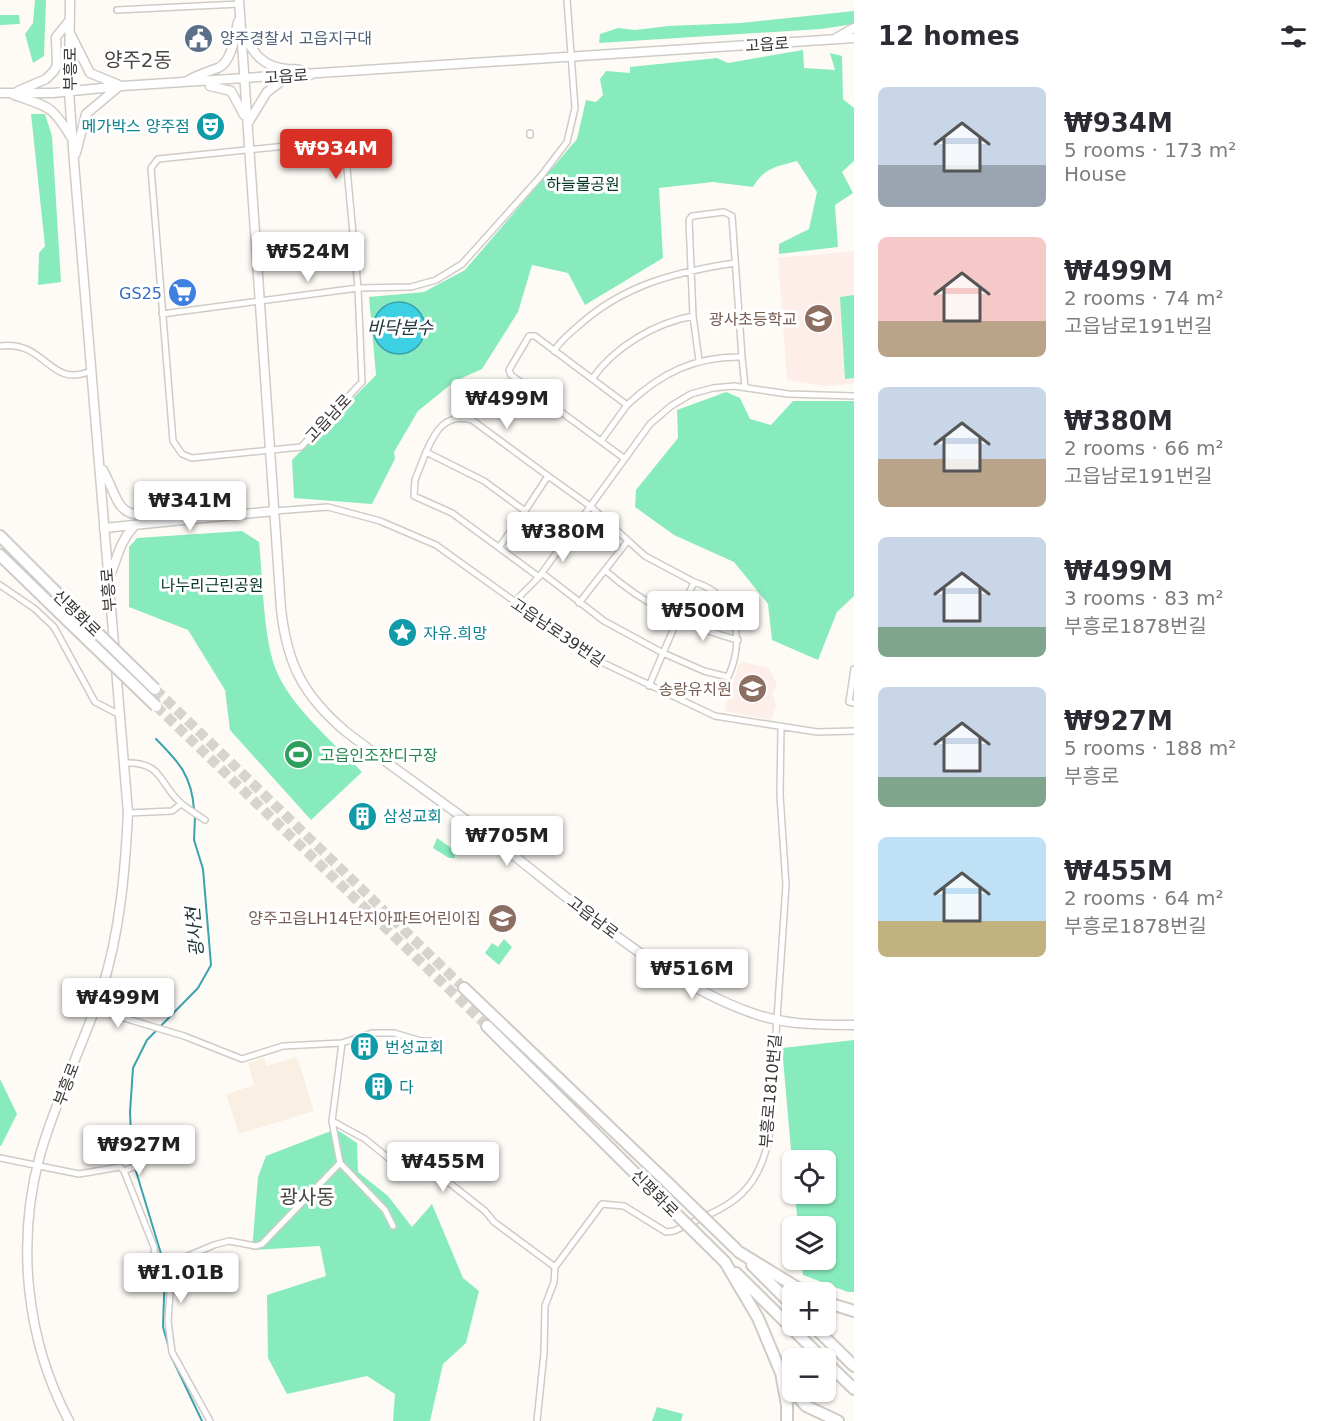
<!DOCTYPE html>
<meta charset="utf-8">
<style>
body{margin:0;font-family:"DejaVu Sans","Noto Sans KR",sans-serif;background:#f2f2f3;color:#2b2b33;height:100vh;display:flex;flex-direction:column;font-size:22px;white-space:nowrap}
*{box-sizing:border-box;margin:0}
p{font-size:20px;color:#7c7c81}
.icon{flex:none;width:33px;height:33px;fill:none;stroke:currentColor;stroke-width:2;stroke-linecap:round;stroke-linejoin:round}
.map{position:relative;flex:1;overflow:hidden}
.drawer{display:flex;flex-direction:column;background:#fff;width:480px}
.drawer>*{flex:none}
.controls{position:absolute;left:782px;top:1150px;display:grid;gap:12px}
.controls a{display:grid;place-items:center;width:54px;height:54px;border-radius:9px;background:#fff;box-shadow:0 2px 4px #0004;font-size:30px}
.price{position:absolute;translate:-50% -51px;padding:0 14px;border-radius:6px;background:#fff;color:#222;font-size:20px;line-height:39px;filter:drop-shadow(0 2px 3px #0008)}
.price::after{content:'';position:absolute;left:50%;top:36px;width:18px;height:14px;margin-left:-9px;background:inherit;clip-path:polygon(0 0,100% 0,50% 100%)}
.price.active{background:#d93025;color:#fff}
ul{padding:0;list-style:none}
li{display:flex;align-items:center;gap:18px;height:150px;padding:0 24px}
li span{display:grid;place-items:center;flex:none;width:168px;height:120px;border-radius:9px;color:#555}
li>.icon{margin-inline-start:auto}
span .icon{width:72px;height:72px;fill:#fffc;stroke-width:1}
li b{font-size:26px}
h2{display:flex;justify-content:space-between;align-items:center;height:72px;padding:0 24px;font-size:26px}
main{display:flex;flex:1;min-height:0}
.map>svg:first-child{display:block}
.built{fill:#f9efe3}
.education{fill:#fdeee9}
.green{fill:#88ebbd}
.water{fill:#3cd0e2;stroke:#3ba2ae;stroke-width:1.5}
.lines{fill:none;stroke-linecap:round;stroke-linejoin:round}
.stream{stroke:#3ba2ae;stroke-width:2}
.highway-tunnel{stroke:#d7d4cf;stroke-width:10;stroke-dasharray:10 5;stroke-linecap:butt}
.street-casing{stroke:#d0cbc6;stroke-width:8}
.secondary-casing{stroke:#d0cbc6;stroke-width:11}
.highway-casing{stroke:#d0cbc6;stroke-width:14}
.street{stroke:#fff;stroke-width:5}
.secondary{stroke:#fff;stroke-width:8}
.highway{stroke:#fff;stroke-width:10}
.highway-bridge-casing{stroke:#d0cbc6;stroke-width:14;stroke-linecap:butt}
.highway-bridge{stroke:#fff;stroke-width:10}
.labels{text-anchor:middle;stroke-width:6;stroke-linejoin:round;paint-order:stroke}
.service-label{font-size:16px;fill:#4e5e75;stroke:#fff;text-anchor:start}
.street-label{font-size:16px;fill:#393735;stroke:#fff}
.culture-label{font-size:16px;fill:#0d838f;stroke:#fff;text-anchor:start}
.park-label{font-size:16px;fill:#053724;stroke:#fff}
.shop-label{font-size:16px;fill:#366cbe;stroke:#fff;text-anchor:end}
.education-label{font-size:16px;fill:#785e54;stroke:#fff;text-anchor:end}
.leisure-label{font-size:16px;fill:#27864d;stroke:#fff;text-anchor:start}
.water-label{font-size:18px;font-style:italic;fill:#1f373b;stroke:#fff}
.quarter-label{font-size:20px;fill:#494541;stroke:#fff}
</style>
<main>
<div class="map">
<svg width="854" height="1421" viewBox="0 0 854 1421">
<rect width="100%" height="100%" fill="#fefbf6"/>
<path class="built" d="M297,1057L314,1111L239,1134L226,1094L254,1085L248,1063L264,1058L267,1066Z"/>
<path class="education" d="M854,251V384L825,386L787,380L778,258Z
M744,662L769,668L777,685L773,693L776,706L771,720L724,711L739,664Z"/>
<path class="green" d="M35,0H46L44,56L33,63L25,34L33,23Z
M854,11V24L821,29L599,43L600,34L618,28L635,30L668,26L741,23Z
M0,15H19L20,24L0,25Z
M803,50L804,68L835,70L830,53L842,56L843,99L854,108V161L842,172L853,193L835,205L838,247L779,254V244L809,229L817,192L797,161C776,167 765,167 753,187L713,182L659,188L663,258L585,305L568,273L532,265L518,312L482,369L455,381L418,411L394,452L395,459L372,504L294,498L292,460L376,375L369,297L424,292L465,270L577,139L586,100L596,102L603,95L600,79L606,71L630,73V67L717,58L728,63Z
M31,114H45L52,136L61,282L38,285L39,253L45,246Z
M854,295V378L845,379L840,297Z
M726,392L740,398L750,419L771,425L793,401H854V596L837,612L818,660L772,640L768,604L734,562L674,535L635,507L636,490L678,438L677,410Z
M242,531L259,542C263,579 263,637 276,670C291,707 334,743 362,772L311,820L230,730L225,690L188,630L129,607V547L137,538Z
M437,838L454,850L455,858H449L433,848Z
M504,939L512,947L499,965L485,953L492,943L498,947Z
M854,1040V1292H848L803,1275L801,1260H825V1227H798L795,1194H825V1161H792L782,1048Z
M0,1079L17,1114L1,1146H0Z
M336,1129L357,1143L358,1172L388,1196L412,1227L432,1204L463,1278L479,1291L466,1343L443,1364L430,1421H393L395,1394L367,1376L287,1394L268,1358L267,1295L326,1276L320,1246L252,1250L258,1177L266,1156Z
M657,1407L683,1414L681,1421H652Z"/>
<path class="water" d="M373 328a26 26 0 1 1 52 0a26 26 0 1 1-52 0Z"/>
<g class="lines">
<path class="stream" d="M156,739C179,762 192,776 194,810
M169,1348L163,1327L165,1267L132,1158L130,1112L133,1068L147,1040L198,988L211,965L203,869L194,840L195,816
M171,1356L202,1421"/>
<path class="highway-tunnel" d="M155,689L464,988
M156,706L487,1026"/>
<defs>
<path id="street" d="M117,10L239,4
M530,133V135
M336,141L345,147L358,288L362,382L301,447L192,458L182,454L173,441L151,168L158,159Z
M162,314L358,288L411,287L436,280L462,264L541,176L567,142L575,108L567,0
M0,346C47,340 48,389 91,371
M554,351C560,341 569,334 577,327C623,285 675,272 735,263
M699,360L693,316L689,220L692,216L724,212L732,216L742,357
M592,379C614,347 655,323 693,316
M627,405C661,373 695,356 742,357L745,387
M601,441L627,405L535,336H529L509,370L511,375L625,459
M426,452C436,430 445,413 472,420L548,476L525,511
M548,476L590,506L645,556L694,582
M274,511L328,507L380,521L436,545L595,659L715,716L817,732L854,731
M500,546L525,511L484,481L426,452L415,480L414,496L452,513L539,577
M606,571C642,603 690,628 738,640
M542,573L604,621L663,653L694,582C738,595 745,641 728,677L704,671L663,653L649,686
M0,585L35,609L54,627L95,702L120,715
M514,602L539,577L650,424L671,406L691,394L713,388L734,386L788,394L854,396
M579,603L627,542
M854,669L849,702L854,703
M125,763C163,761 159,785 182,804C189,810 198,815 205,820
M128,813L172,811L181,804
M94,1009L184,1036L242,1059L283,1046L342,1043L372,1033H394L421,1041H434
M332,1121L365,1139L402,1169L443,1178L485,1211L494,1222L555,1267
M0,1158L79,1174L120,1167L124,1171L154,1247L157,1284L170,1283
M340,1163L385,1210L393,1226
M124,1171L141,1164
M210,1421L172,1352L168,1321L171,1278L183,1258L214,1245L229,1241L256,1246L262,1244L340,1163L332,1121L342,1043
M537,1421L544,1353L545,1306L554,1282L555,1267L602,1204L624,1206L666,1232L674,1231C726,1206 756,1200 769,1138L786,885L780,795L781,727"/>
<path id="secondary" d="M239,0L281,609C287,664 303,695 345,731C401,774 460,814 517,858C586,913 671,986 755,1014C787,1025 821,1025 854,1025
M242,33C254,53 262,67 287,69C296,69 302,69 310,75
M71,35L90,73L119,85
M836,38L854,28
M187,81C197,75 207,72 218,68C232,62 235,35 238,22
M210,86L231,91L244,115
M18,91L46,79L54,71L57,65L56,37L70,20
M0,93H53L122,86L854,38
M14,95C48,107 51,104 71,137
M248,123L267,92L287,77
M76,153L86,114L117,88
M103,470C123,509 114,514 162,519
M104,528L274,511
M107,582C118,560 117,545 134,526
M69,1421C26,1340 16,1243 40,1155C56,1099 83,1045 102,989C120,932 125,872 128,813L74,162L69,91L70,0"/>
<path id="highway" d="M0,536L72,608
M0,555L71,624
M464,988L667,1182
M487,1026L656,1194
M739,1252L806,1293
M725,1262L758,1318L784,1380L792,1389
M752,1265L792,1305
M736,1273L823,1359
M825,1302L854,1311
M813,1326L854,1366
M825,1361L854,1389
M782,1378L787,1405V1421
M794,1392L806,1406L838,1421"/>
</defs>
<use href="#street" class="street-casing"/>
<use href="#secondary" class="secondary-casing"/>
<use href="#highway" class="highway-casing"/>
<use href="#street" class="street"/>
<use href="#secondary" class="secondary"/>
<use href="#highway" class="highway"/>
<defs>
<path id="highway-bridge" d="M72,608L155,689
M71,624L156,706
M667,1182L737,1250
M656,1194L725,1262"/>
</defs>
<use href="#highway-bridge" class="highway-bridge-casing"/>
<use href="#highway-bridge" class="highway-bridge"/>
</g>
<defs>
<symbol id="civic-disc" viewBox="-11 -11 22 22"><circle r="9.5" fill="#5c6f8a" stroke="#fff"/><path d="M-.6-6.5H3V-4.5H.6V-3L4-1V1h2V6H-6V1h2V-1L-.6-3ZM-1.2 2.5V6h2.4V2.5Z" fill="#fff"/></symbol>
<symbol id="theatre-disc" viewBox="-11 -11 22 22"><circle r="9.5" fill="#0f9aa8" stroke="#fff"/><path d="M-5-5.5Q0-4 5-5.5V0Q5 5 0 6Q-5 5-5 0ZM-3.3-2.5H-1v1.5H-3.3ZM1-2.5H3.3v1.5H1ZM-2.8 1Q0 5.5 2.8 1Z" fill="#fff"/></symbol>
<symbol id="supermarket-disc" viewBox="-11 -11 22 22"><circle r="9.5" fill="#3f7fe0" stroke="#fff"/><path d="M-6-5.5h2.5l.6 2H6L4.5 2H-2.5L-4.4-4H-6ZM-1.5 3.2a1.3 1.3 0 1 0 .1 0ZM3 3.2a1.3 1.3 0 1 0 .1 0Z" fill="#fff"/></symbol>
<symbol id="school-disc" viewBox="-11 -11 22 22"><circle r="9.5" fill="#8d6e63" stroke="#fff"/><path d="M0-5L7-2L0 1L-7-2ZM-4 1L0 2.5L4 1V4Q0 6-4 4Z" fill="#fff"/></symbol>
<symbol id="sight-disc" viewBox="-11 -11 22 22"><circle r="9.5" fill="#0f9aa8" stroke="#fff"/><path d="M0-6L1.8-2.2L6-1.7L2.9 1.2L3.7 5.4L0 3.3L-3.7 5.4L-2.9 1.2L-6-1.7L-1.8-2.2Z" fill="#fff"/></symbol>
<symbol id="stadium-disc" viewBox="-11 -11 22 22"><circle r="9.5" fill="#2e9e5b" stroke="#fff"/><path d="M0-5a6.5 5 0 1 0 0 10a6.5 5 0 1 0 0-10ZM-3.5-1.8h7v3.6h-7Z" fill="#fff"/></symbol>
<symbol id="building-disc" viewBox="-11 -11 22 22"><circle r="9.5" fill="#0f9aa8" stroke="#fff"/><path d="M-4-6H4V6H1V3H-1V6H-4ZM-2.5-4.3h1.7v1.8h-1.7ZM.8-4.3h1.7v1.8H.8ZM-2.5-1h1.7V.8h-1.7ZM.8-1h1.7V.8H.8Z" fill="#fff"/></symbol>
</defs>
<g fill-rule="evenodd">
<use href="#civic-disc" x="182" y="22" width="33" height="33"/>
<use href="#theatre-disc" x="194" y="110" width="33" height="33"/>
<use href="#supermarket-disc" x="166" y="276" width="33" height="33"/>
<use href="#school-disc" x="802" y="302" width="33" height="33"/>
<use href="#sight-disc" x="386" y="616" width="33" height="33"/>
<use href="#school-disc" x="736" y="672" width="33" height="33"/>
<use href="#stadium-disc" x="282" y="738" width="33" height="33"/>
<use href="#building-disc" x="346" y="800" width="33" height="33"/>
<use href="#school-disc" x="486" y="902" width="33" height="33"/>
<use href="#building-disc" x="348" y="1030" width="33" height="33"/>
<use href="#building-disc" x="362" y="1070" width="33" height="33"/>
</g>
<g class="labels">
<g class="service-label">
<text x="220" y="44">양주경찰서 고읍지구대</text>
</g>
<g class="street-label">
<text transform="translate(767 44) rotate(-4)" y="6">고읍로</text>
<text transform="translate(70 69) rotate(-90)" y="6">부흥로</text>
<text transform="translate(286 76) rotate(-4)" y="6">고읍로</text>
<text transform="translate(328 418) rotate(-47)" y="6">고읍남로</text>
<text transform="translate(108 590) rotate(-94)" y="6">부흥로</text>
<text transform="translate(77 613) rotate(44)" y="6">신평화로</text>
<text transform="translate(558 632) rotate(34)" y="6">고읍남로39번길</text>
<text transform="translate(593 917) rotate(37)" y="6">고읍남로</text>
<text transform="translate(66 1084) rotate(-69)" y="6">부흥로</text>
<text transform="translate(770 1091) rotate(-85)" y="6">부흥로1810번길</text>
<text transform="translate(655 1193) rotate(45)" y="6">신평화로</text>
</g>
<g class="culture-label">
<text x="190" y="132" text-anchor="end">메가박스 양주점</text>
<text x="423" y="639">자유.희망</text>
<text x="383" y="822">삼성교회</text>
<text x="385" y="1053">번성교회</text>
<text x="399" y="1093">다</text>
</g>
<g class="park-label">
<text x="583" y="190">하늘물공원</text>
<text x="212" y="591">나누리근린공원</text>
</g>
<g class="shop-label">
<text x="162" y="299">GS25</text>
</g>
<g class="education-label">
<text x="797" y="325">광사초등학교</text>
<text x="732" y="695">송랑유치원</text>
<text x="481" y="924">양주고읍LH14단지아파트어린이집</text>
</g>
<g class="leisure-label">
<text x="320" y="761">고읍인조잔디구장</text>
</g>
<g class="water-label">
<text x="400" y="334">바닥분수</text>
<text transform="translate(195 932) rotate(-95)" y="6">광사천</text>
</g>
<g class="quarter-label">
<text x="138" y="67">양주2동</text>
<text x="307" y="1204">광사동</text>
</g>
</g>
</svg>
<div class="controls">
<a><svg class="icon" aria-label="locate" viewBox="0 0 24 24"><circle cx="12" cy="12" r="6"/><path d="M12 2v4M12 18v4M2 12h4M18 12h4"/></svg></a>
<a><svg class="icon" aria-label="layers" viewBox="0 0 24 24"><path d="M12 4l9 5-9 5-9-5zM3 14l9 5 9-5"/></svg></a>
<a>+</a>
<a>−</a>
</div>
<b class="price active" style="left:336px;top:180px">₩934M</b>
<b class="price" style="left:308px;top:283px">₩524M</b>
<b class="price" style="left:507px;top:430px">₩499M</b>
<b class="price" style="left:190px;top:532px">₩341M</b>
<b class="price" style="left:563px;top:563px">₩380M</b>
<b class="price" style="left:703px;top:642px">₩500M</b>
<b class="price" style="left:507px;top:867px">₩705M</b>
<b class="price" style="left:692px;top:1000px">₩516M</b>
<b class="price" style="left:118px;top:1029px">₩499M</b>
<b class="price" style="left:139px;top:1176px">₩927M</b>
<b class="price" style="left:443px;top:1193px">₩455M</b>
<b class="price" style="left:181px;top:1304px">₩1.01B</b>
</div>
<section class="drawer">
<h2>12 homes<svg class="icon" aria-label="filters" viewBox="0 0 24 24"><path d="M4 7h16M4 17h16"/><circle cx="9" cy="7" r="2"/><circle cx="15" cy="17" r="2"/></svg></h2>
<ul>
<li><span style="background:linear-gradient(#c9d6e8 65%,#9aa5b1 0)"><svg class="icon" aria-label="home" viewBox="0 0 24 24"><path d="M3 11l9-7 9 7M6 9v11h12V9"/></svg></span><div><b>₩934M</b><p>5 rooms · 173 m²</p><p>House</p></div></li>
<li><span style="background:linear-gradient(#f6c9c9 70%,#b9a48a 0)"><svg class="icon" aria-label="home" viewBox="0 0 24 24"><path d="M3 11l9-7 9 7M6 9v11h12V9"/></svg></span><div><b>₩499M</b><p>2 rooms · 74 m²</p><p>고읍남로191번길</p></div></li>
<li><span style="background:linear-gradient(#c9d6e8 60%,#b9a48a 0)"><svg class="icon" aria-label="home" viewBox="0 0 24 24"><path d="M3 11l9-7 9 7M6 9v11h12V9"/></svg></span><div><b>₩380M</b><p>2 rooms · 66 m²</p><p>고읍남로191번길</p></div></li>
<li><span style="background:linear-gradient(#c9d6e8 75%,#7fa58c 0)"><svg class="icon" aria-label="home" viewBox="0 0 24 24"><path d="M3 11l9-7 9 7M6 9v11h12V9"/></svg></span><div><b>₩499M</b><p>3 rooms · 83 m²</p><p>부흥로1878번길</p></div></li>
<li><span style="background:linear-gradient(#c9d6e8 75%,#7fa58c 0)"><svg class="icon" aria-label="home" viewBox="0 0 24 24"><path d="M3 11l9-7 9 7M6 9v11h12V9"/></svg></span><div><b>₩927M</b><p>5 rooms · 188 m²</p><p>부흥로</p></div></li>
<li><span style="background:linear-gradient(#bfe0f5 70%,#c2b280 0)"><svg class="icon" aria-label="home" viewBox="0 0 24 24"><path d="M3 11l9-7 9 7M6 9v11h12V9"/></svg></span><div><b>₩455M</b><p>2 rooms · 64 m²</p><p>부흥로1878번길</p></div></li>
</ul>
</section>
</main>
